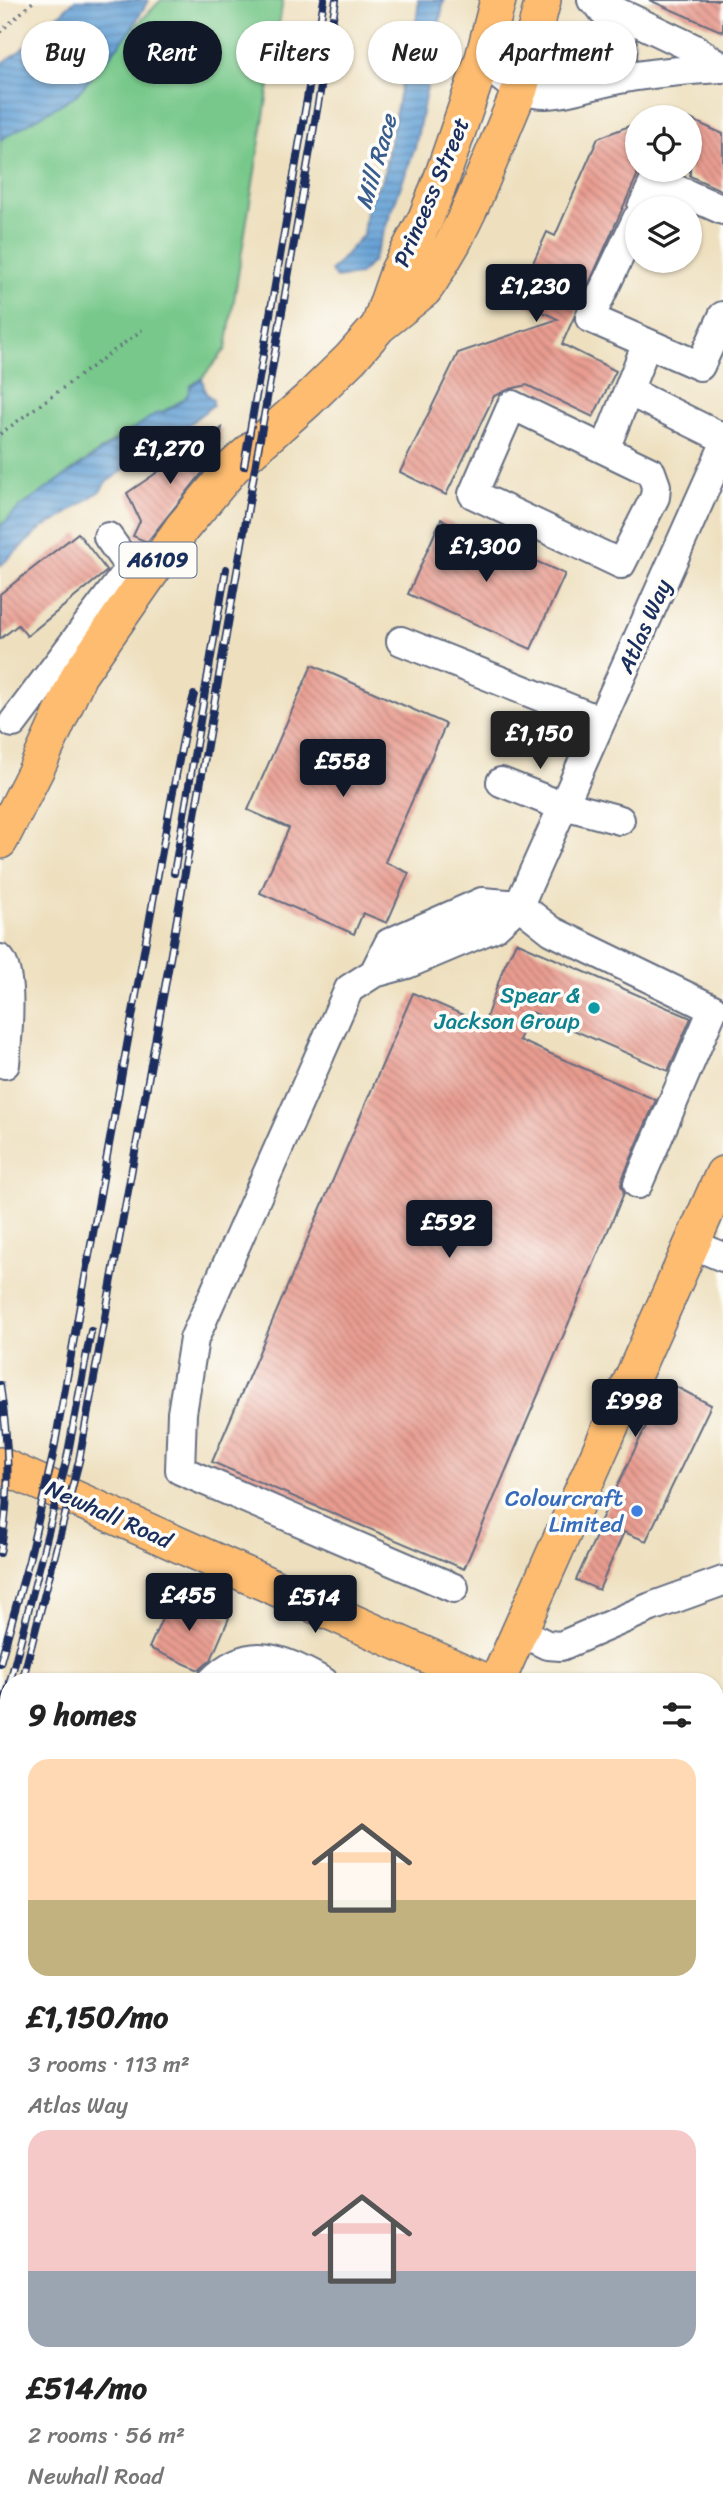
<!DOCTYPE html>
<meta charset="utf-8">
<style>
body{margin:0;font-family:Sriracha,sans-serif;background:#f2f2f2;color:#222;height:100vh;display:flex;flex-direction:column;font-size:26px;white-space:nowrap}
*{box-sizing:border-box;margin:0}
p{font-size:23px;color:#767676}
.icon{flex:none;width:38px;height:38px;fill:none;stroke:currentColor;stroke-width:2;stroke-linecap:round;stroke-linejoin:round}
.map{position:relative;flex:1;overflow:hidden}
.drawer{position:absolute;left:0px;top:1673px;width:724px;height:840px;display:flex;flex-direction:column;background:#fff;border-radius:28px 28px 0 0;box-shadow:0 2px 5px #0004}
.drawer>*{flex:none}
.top-card{position:absolute;left:21px;top:21px;width:682px;height:63px;display:flex;gap:14px}
.controls{position:absolute;left:625px;top:105px;display:grid;gap:14px}
.controls a{display:grid;place-items:center;width:77px;height:77px;border-radius:50%;background:#fff;box-shadow:0 2px 5px #0004;font-size:35px}
.price{position:absolute;translate:-50% -60px;padding:0 16px;border-radius:7px;background:#111827;color:#fff;font-size:23px;line-height:46px;filter:drop-shadow(0 2px 4px #0008)}
.price::after{content:'';position:absolute;left:50%;top:42px;width:21px;height:16px;margin-left:-10px;background:inherit;clip-path:polygon(0 0,100% 0,50% 100%)}
.price.active{background:#222;color:#fff}
ul{padding:0;list-style:none}
li{display:grid;align-content:center;gap:14px;height:371px;padding:0 28px}
li span{display:grid;place-items:center;height:217px;border-radius:21px;color:#555}
li>.icon{margin-inline-start:auto}
span .icon{width:126px;height:126px;fill:#fffc;stroke-width:1}
li b{font-size:30px}
h2{display:flex;justify-content:space-between;align-items:center;height:84px;padding:0 28px;font-size:30px}
.pill{padding:0 24px;border-radius:32px;background:#fff;box-shadow:0 2px 5px #0004;font-size:24px;line-height:63px}
.pill.active{background:#111827;color:#fff}
.map>svg:first-child{display:block}
.grass{fill:#77c88a;stroke:#497c74;stroke-width:2}
.water{fill:url(#water-rules);stroke:#40689a;stroke-width:2}
.building{fill:url(#building-back-hatch)}
.lines{fill:none;stroke-linecap:round;stroke-linejoin:round}
.minor-casing{stroke:#656d80;stroke-width:32}
.major-casing{stroke:#656d80;stroke-width:38}
.path{stroke:#656d80;stroke-width:3.5;stroke-dasharray:2 5;stroke-linecap:butt}
.minor{stroke:#fff;stroke-width:28}
.major{stroke:#fdbc70;stroke-width:35}
.rail-casing{stroke:#1b2f5e;stroke-width:8}
.rail{stroke:#fdfcf7;stroke-width:5;stroke-dasharray:16;stroke-linecap:butt}
.culture-dot{fill:#0f9aa8;stroke:#fdfcf7;stroke-width:2.5}
.shop-dot{fill:#3f7fe0;stroke:#fdfcf7;stroke-width:2.5}
.labels{text-anchor:middle;stroke-width:7;stroke-linejoin:round;paint-order:stroke}
.shield{fill:#fdfcf7;stroke:#5f6c8c;stroke-width:2}
.shield-label{font-size:21px;font-weight:bold;fill:#1b2f5e}
.street-label{font-size:23px;fill:#1b2f5e;stroke:#fdfcf7}
.culture-label{font-size:23px;fill:#0d838f;stroke:#fdfcf7;text-anchor:end}
.shop-label{font-size:23px;fill:#366cbe;stroke:#fdfcf7;text-anchor:end}
.water-label{font-size:24px;font-style:italic;fill:#395d8e;stroke:#fdfcf7}
</style>
<div class="map">
<svg width="723" height="2513" viewBox="0 0 723 2513">
<defs>
<pattern id="water-rules" width="6" height="5" patternUnits="userSpaceOnUse" patternTransform="scale(1.75)"><rect width="6" height="5" fill="#65a1d5"/><path d="M0 2.5h6" fill="none" stroke="#5284b0"/></pattern>
<pattern id="building-back-hatch" width="6" height="6" patternUnits="userSpaceOnUse" patternTransform="scale(1.75)"><rect width="6" height="6" fill="#e99c90"/><path d="M-1 5l2 2M0 0l6 6M5-1l2 2" fill="none" stroke="#bc8079"/></pattern>
</defs>
<rect width="100%" height="100%" fill="#fdfcf7"/>
<filter id="ink" filterUnits="userSpaceOnUse"><feTurbulence type="fractalNoise" baseFrequency=".0143" numOctaves="2"/><feDisplacementMap in="SourceGraphic" scale="14" xChannelSelector="R" yChannelSelector="G"/><feConvolveMatrix kernelMatrix="1 2 1 2 8 2 1 2 1" color-interpolation-filters="sRGB"/></filter>
<filter id="wash" filterUnits="userSpaceOnUse"><feTurbulence type="fractalNoise" baseFrequency=".00686" numOctaves="4" result="noise"/><feDisplacementMap in="SourceGraphic" scale="28" xChannelSelector="R" yChannelSelector="G"/><feGaussianBlur stdDeviation="1.57" result="paint"/><feColorMatrix in="noise" values="0 0 0 0 0 0 0 0 0 0 0 0 0 0 0 0 0 1.4 0 .05"/><feComposite in="paint" operator="in"/></filter>
<g filter="url(#wash)">
<rect width="100%" height="100%" fill="#eee0bf"/>
<path class="grass" d="M161,0H283L226,349L202,378L190,386V392L184,399L119,437L20,508L0,527V140L76,95L128,34Z"/>
<path class="water" d="M75,0H149L128,34L76,95L0,140V65L21,50Z
M418,0H444L415,148L373,261L359,275L336,278L331,271L363,235L367,204L383,178L406,60L405,52L400,46C414,32 419,20 418,0Z
M202,378L205,392L213,400V405L173,437L105,483L101,490L58,520L43,527L0,566V527L19,508L158,412L163,413C173,406 190,400 190,387Z"/>
<g id="blocks">
<path class="building" d="M649,0H723V32Z
M690,119L723,134V191L690,176Z
M637,123V176L562,344L616,371L593,417L527,385L510,389L494,396L446,495L400,472L458,353L558,319L516,300L547,232L555,236L598,138Z
M222,428L218,453L147,542L133,536L140,521L127,493Z
M441,519L565,574L531,649L408,594Z
M78,533L107,571L27,636L18,625L0,639V594Z
M312,665L446,724L385,862L409,873L387,923L363,913L354,934L260,893L289,828L248,810Z
M516,942L691,1018L668,1071L532,1012L519,1040L656,1100L623,1177L621,1185L624,1193L464,1569L212,1462L413,993L484,1024L503,969Z
M667,1382L711,1405L646,1541L624,1532L599,1590L576,1580L602,1523L600,1522Z
M173,1594L229,1618L211,1660L199,1670L149,1648Z"/>
</g>
</g>
<g filter="url(#ink)">
<use href="#blocks" fill-opacity="0" stroke="#656d80" stroke-width="2"/>
<g class="lines">
<defs>
<path id="minor" d="M592,0L695,49L723,68
M598,4C621,34 630,42 616,79
M483,58C530,117 566,88 625,78C657,72 690,70 722,68
M642,208L655,180L723,210
M637,219L590,318L700,366L723,316
M628,391L723,438
M512,405L651,472L656,486L655,497L621,564L473,494Z
M605,449L647,343
M401,641L601,721
M13,723L130,568L108,537
M501,782L549,801L620,820
M0,959C14,975 7,1041 5,1064
M374,973L389,943L482,902L519,905L552,931L713,1009L638,1184
M692,1244L723,1257
M454,1588L180,1470L182,1413L194,1339L349,989L374,973L407,964L495,927L519,905L723,448
M519,1631L547,1645L561,1646L651,1607L723,1581
M211,1682C250,1642 281,1659 324,1682
M716,1724L723,1725
M0,1992L9,1978
M0,2053L9,2057
M0,2341L9,2323
M716,2443L723,2430
M716,2464L723,2467
M602,2504L606,2513
M455,2513L459,2504"/>
<path id="major" d="M379,326L398,271L426,218L442,177L483,58L498,0
M0,841L36,770L79,675L182,528L233,467L308,400L351,358L379,326L424,290L431,280L454,241L472,204L520,89L543,0
M0,1465L487,1682
M497,1682L723,1174
M125,2513L129,2504"/>
</defs>
<use href="#minor" class="minor-casing"/>
<use href="#major" class="major-casing"/>
<path class="path" d="M0,32L35,0
M0,434L142,330
M290,2513L293,2504"/>
<use href="#minor" class="minor"/>
<use href="#major" class="major"/>
<defs>
<path id="rail" d="M244,466L324,0
M174,873L226,569
M0,1385C9,1444 11,1494 0,1553
M0,1663L29,1560L53,1455L172,796L186,724L194,695
M10,1682L67,1458L91,1331
M22,1682L79,1461L170,959L336,0
M0,1718L9,1687
M0,1758L9,1727"/>
</defs>
<use href="#rail" class="rail-casing"/>
<use href="#rail" class="rail"/>
</g>
</g>
<circle class="culture-dot" cx="594" cy="1008" r="7"/>
<circle class="shop-dot" cx="637" cy="1511" r="7"/>
<g class="labels">
<rect class="shield" x="119.5" y="542.5" width="77" height="35" rx="5"/>
<g class="shield-label">
<text x="158" y="567">A6109</text>
</g>
<g class="street-label">
<text transform="translate(431 192) rotate(-67)" y="8">Princess Street</text>
<text transform="translate(644 626) rotate(-66)" y="8">Atlas Way</text>
<text transform="translate(109 1514) rotate(24)" y="8">Newhall Road</text>
</g>
<g class="culture-label">
<text x="580" y="1003">Spear &amp;<tspan x="580" dy="26">Jackson Group</tspan></text>
</g>
<g class="shop-label">
<text x="623" y="1506">Colourcraft<tspan x="623" dy="26">Limited</tspan></text>
</g>
<g class="water-label">
<text transform="translate(376 162) rotate(-74)" y="8">Mill Race</text>
</g>
</g>
</svg>
<div class="controls">
<a><svg class="icon" aria-label="locate" viewBox="0 0 24 24"><circle cx="12" cy="12" r="6"/><path d="M12 2v4M12 18v4M2 12h4M18 12h4"/></svg></a>
<a><svg class="icon" aria-label="layers" viewBox="0 0 24 24"><path d="M12 4l9 5-9 5-9-5zM3 14l9 5 9-5"/></svg></a>
</div>
<b class="price" style="left:536px;top:324px">£1,230</b>
<b class="price" style="left:170px;top:486px">£1,270</b>
<b class="price" style="left:486px;top:584px">£1,300</b>
<b class="price active" style="left:540px;top:771px">£1,150</b>
<b class="price" style="left:343px;top:799px">£558</b>
<b class="price" style="left:449px;top:1260px">£592</b>
<b class="price" style="left:635px;top:1439px">£998</b>
<b class="price" style="left:189px;top:1633px">£455</b>
<b class="price" style="left:315px;top:1635px">£514</b>
<div class="top-card">
<a class="pill">Buy</a>
<a class="pill active">Rent</a>
<a class="pill">Filters</a>
<a class="pill">New</a>
<a class="pill">Apartment</a>
</div>
<section class="drawer">
<h2>9 homes<svg class="icon" aria-label="filters" viewBox="0 0 24 24"><path d="M4 7h16M4 17h16"/><circle cx="9" cy="7" r="2"/><circle cx="15" cy="17" r="2"/></svg></h2>
<ul>
<li><span style="background:linear-gradient(#ffd9b3 65%,#c2b280 0)"><svg class="icon" aria-label="home" viewBox="0 0 24 24"><path d="M3 11l9-7 9 7M6 9v11h12V9"/></svg></span><div><b>£1,150/mo</b><p>3 rooms · 113 m²</p><p>Atlas Way</p></div></li>
<li><span style="background:linear-gradient(#f6c9c9 65%,#9aa5b1 0)"><svg class="icon" aria-label="home" viewBox="0 0 24 24"><path d="M3 11l9-7 9 7M6 9v11h12V9"/></svg></span><div><b>£514/mo</b><p>2 rooms · 56 m²</p><p>Newhall Road</p></div></li>
</ul>
</section>
</div>
